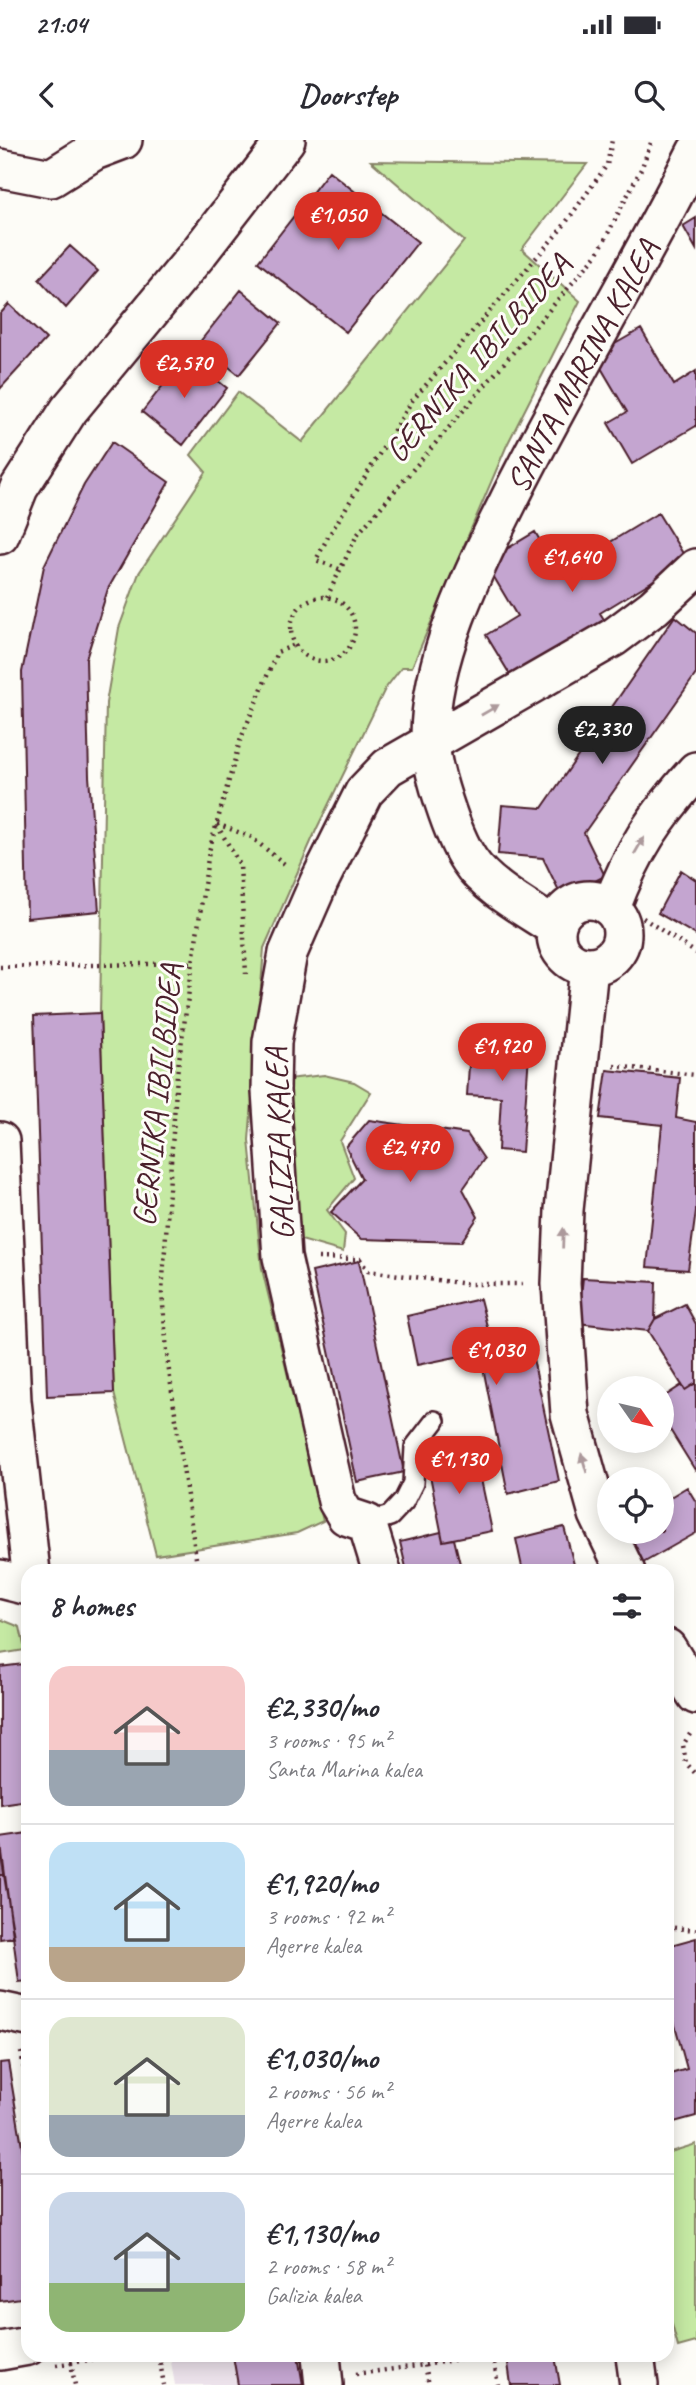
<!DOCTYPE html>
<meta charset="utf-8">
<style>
body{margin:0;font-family:Caveat,sans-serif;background:#f7f7f7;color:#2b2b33;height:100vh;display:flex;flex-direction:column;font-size:26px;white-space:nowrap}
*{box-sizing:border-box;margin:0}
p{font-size:23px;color:#7c7c81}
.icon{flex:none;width:38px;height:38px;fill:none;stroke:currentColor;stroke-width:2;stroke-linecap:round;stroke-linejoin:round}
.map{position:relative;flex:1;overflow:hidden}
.side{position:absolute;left:21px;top:1424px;width:653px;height:798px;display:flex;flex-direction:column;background:#fff;border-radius:21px;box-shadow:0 4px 18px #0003}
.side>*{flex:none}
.needle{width:46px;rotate:124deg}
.fabs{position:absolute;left:597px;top:1236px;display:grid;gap:14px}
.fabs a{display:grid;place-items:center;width:77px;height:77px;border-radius:50%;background:#fff;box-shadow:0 4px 18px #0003;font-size:35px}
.price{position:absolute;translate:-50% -60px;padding:0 16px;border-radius:24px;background:#d93025;color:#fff;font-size:23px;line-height:46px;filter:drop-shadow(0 2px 4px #0008)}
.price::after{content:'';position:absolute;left:50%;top:42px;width:21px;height:16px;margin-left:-10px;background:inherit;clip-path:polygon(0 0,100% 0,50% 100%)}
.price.current{background:#222;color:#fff}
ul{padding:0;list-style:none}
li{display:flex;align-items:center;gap:21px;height:175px;padding:0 28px}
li+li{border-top:2px solid #e1e1e2}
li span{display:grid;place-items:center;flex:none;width:196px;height:140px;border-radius:21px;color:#555}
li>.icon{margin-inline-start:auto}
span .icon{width:84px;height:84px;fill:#fffc;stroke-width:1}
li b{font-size:30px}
h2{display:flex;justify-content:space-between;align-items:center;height:84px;padding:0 28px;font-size:30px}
.status{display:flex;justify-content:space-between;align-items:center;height:49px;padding:0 35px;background:#fff;direction:ltr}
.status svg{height:19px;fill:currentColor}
header{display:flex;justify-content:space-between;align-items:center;height:91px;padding:0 28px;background:#fff;font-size:32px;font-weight:700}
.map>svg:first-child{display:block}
.built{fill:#ece2eb}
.green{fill:#c5e9a3;stroke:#888467;stroke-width:2}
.building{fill:#c4a5d0;stroke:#4a1f2b;stroke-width:2}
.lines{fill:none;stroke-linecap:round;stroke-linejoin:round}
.lane-casing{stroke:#4a1f2b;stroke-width:24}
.street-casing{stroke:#4a1f2b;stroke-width:42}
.path{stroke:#4a1f2b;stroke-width:4.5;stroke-dasharray:2 5;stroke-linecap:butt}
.lane{stroke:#fdfcf7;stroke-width:19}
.street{stroke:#fdfcf7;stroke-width:37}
.oneway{fill:#ac999b}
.labels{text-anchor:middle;stroke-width:6;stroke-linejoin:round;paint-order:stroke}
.street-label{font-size:33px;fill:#4a1f2b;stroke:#fdfcf7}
</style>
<div class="status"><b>21:04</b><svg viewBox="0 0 49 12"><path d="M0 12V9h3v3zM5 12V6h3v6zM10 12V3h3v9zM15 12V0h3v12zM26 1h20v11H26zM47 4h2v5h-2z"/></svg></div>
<header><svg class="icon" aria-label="back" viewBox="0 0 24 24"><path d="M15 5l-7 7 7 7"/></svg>Doorstep<svg class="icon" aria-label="search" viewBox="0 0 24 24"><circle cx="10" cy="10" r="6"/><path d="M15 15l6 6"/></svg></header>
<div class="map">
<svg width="696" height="2245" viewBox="0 0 696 2245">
<rect width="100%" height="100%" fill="#fdfcf7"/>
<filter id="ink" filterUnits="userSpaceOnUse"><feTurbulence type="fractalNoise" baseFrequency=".0143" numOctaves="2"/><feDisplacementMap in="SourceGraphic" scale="14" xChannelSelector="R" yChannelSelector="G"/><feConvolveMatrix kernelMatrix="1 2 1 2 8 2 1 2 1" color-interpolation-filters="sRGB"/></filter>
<g filter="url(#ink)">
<path class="built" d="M170,2216H298L303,2245H175Z"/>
<path class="green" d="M371,21L587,24L522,109L580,161L507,305L412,527H402L385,549L317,688L264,808L249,1000L262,1129L323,1381L297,1393L156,1415L114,1253L100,873L106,563L119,488L139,433L206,332L191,315L238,252L302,302L464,101Z
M324,935L354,942L371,952L340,1001L354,1038L327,1070L345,1094L343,1112L294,1098L288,939Z
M0,1479L20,1487L25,1510L0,1514Z
M696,2004V2202L678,2207L667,2166V2013Z"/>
<path class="building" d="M329,31L418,102L346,192L258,122Z
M696,78V109L683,86Z
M70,106L98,131L66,168L39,139Z
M241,150L281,183L239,235L199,203Z
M9,164L46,199L0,249V174Z
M641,189L674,245L696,231V286L632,324L608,283L627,272L594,216Z
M186,216L227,248L183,305L142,272Z
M112,302L169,342L108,449L86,519L89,636L99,771L27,778L22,532L44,426L84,345Z
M658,373L687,420L600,473L610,489L517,546L486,495L517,476L485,422L535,392L559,433Z
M675,476L696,493V534L584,693L605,736L562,757L543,718L498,714L502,665L542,668Z
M681,730L696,740V795L658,773Z
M100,873L114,1253L47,1256L34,876Z
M471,896L530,900L522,1012L498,1010L501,957L467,955Z
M607,930L680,938L676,978L696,982V1071L688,1130L647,1127L662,985L600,978Z
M369,980L467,994L484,1019L463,1049L478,1077L461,1102L361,1099L331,1072L362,1039L346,1007Z
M359,1121L404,1332L357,1342L312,1132Z
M583,1138L656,1142L655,1179L648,1191L578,1183Z
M480,1159L491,1202L528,1195L559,1341L508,1354L480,1212L417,1225L407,1176Z
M685,1164L696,1184V1243L685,1250L648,1191L655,1179Z
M696,1243V1329L695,1330L662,1277V1258L682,1245L685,1250Z
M475,1311L492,1391L443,1401L427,1320Z
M687,1347L696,1362V1393L643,1423L625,1391H662V1362Z
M564,1387L576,1432H523L516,1399Z
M441,1392L443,1401L454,1399L462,1432H407L400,1402Z
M23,1524L28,1557V1660L0,1664V1527Z
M28,1693V1841L19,1842L0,1697Z
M0,1705L4,1735H0Z
M0,1735H4L14,1797L0,1799Z
M696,1798V1976L667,1984V1935L687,1929L667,1856V1806Z
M8,1922L28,2042V2157L0,2161V1923Z
M233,2216H298L303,2245H238Z
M507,2216H555L560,2245H511Z"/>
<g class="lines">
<defs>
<path id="lane" d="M367,1383L390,1376L404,1361L413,1343L415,1307L435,1281"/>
<g id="street">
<path d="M0,28L51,38L94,11L123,0"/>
<path d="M0,395L19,348L69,270L197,115L286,0"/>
<circle cx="589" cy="793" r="33"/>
<path d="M611,768C633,709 655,677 696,631"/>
<path id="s1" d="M556,788C528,769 487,748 469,720C453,696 431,630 430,600C429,516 476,426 513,352C571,237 638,127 696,12"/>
<path d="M589,827L564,1070L561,1144L570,1274L598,1374L626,1432"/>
<path d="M0,1001L12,1261L31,1432"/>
<path d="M382,1432L367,1383L346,1376L337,1361L282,1117L271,951L272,902L288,813L319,742L364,652L388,627L614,497L654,467L696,428"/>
<path d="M0,1439L28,1446"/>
<path d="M667,1508L696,1555"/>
<path d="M0,1871L28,1877"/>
<path d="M0,2211L28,2206"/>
<path d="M321,2216L324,2245"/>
<path d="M635,2216L639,2245"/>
</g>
</defs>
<use href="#lane" class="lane-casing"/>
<use href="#street" class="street-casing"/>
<path class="path" d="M339,429L316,420L328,397L412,261L562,88L607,25L612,0
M327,457L357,395L598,113L642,27L652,0
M291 489a32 32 0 1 1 64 0a32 32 0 1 1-64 0Z
M217,684L251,697L287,726
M217,685L240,725L246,834
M643,778L696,813
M0,827L193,823
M614,926L696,935
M318,1118L360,1119L368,1131L467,1144H526
M198,1432L168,1224L162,1153L177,934L209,711L240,601L277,512L295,505
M690,1594L683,1605L686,1623L696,1634
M667,1787L696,1790
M21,1912L28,1951
M159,2216L164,2245
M493,2216L498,2245
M71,2223L112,2216
M56,2225L71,2223L75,2245
M425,2225L476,2216
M356,2234L425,2225L429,2245"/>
<use href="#lane" class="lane"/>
<use href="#street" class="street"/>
</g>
<defs><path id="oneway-solid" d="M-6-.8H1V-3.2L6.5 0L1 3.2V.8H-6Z" transform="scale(1.75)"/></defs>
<g class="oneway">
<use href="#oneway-solid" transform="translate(490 570) rotate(-30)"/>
<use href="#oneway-solid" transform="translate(639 706) rotate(-60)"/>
<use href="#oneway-solid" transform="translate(563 1098) rotate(-88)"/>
<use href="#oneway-solid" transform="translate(584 1323) rotate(-106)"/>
</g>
</g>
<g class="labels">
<g class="street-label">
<text transform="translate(477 217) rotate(-49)" y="12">GERNIKA IBILBIDEA</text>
<text dy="12" stroke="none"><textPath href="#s1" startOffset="646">SANTA MARINA KALEA</textPath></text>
<text transform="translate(156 955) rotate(-84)" y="12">GERNIKA IBILBIDEA</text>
<text transform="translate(278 1004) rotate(-92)" y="12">GALIZIA KALEA</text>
</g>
</g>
</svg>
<div class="fabs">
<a><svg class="needle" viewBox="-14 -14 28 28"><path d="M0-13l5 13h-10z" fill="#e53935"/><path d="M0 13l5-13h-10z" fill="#7c7c81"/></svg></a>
<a><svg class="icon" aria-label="locate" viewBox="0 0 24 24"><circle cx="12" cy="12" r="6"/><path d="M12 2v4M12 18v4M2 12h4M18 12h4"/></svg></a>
</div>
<b class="price" style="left:338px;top:112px">€1,050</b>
<b class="price" style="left:184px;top:260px">€2,570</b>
<b class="price" style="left:572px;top:454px">€1,640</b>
<b class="price current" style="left:602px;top:626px">€2,330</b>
<b class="price" style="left:502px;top:943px">€1,920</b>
<b class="price" style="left:410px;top:1044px">€2,470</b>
<b class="price" style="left:496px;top:1247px">€1,030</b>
<b class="price" style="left:459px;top:1356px">€1,130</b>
<section class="side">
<h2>8 homes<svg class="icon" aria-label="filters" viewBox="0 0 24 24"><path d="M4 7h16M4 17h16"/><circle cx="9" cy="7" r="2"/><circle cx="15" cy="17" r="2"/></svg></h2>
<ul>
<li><span style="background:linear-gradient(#f6c9c9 60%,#9aa5b1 0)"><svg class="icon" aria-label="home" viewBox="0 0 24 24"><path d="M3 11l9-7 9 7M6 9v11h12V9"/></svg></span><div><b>€2,330/mo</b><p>3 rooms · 95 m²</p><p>Santa Marina kalea</p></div></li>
<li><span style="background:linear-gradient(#bfe0f5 75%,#b9a48a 0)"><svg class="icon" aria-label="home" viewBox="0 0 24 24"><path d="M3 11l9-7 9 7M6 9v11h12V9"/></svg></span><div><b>€1,920/mo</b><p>3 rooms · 92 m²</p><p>Agerre kalea</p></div></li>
<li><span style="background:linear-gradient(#dfe7d0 70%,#9aa5b1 0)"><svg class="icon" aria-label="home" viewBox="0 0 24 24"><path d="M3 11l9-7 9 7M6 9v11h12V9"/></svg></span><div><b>€1,030/mo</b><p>2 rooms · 56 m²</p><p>Agerre kalea</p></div></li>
<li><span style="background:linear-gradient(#c9d6e8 65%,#8fb573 0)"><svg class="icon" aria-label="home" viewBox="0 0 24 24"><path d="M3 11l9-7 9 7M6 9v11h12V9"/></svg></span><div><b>€1,130/mo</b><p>2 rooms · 58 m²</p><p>Galizia kalea</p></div></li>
</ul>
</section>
</div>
